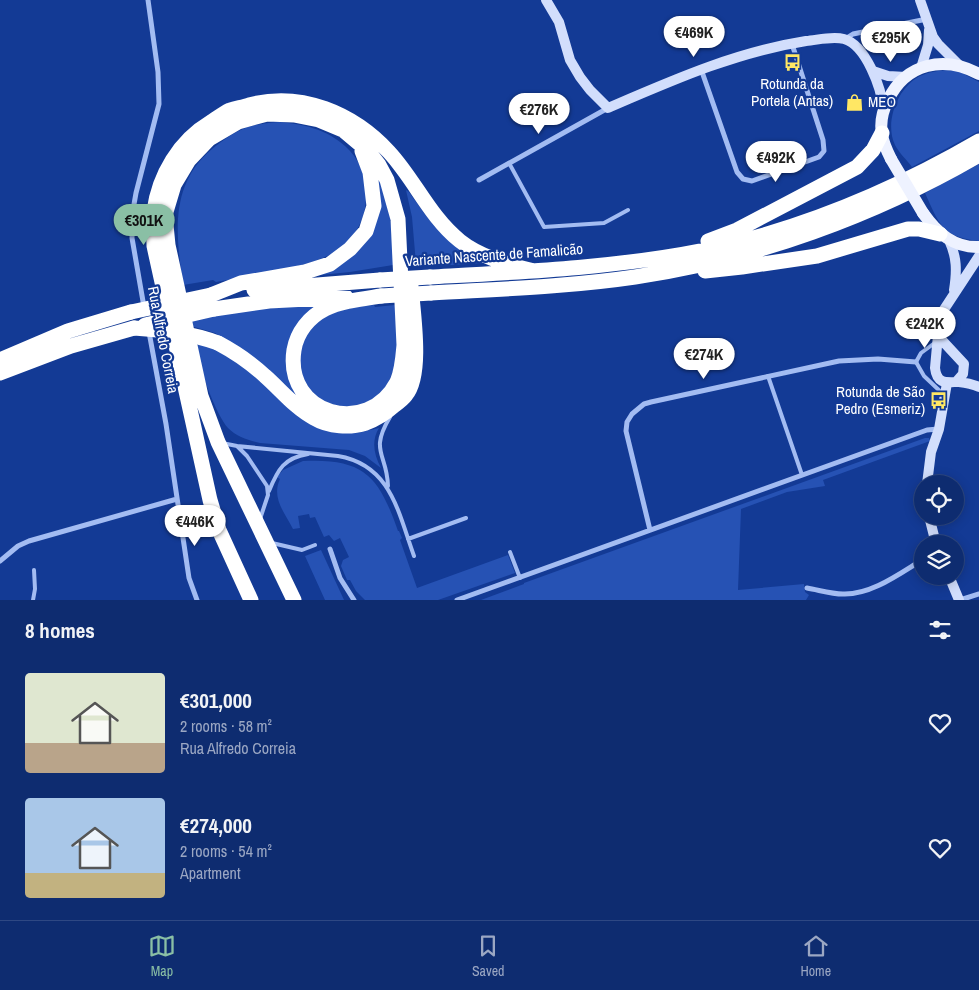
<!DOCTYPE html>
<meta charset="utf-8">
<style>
body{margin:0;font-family:"Archivo Narrow",sans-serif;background:#173475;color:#f1f3f6;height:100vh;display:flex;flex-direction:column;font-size:19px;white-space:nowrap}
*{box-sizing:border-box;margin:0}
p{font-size:16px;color:#9ba7c3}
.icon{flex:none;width:28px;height:28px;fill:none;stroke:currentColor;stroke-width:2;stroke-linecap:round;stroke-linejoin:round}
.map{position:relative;height:600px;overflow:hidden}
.side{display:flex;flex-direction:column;background:#0e2c70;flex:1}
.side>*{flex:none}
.fabs{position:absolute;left:914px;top:475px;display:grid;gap:10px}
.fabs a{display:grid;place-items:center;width:50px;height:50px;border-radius:50%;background:#0e2c70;box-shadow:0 2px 12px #0003,0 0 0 1px #2e4883;font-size:25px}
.price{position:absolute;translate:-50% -42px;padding:0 11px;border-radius:18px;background:#fff;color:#222;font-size:16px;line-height:32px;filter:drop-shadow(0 1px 2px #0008)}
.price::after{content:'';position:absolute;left:50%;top:30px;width:15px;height:11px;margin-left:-8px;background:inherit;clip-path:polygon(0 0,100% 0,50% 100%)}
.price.current{background:#8abfa5;color:#111}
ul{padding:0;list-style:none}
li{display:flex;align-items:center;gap:15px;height:125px;padding:0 25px}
li span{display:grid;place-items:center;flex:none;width:140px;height:100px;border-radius:5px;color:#555}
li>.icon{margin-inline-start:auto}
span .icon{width:60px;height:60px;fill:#fffc;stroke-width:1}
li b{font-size:21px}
h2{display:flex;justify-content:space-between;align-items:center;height:60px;padding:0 25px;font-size:21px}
.menu{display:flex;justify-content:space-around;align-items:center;height:70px;border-top:1px solid #2e4883;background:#0e2c70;font-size:14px;color:#9ba7c3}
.menu a{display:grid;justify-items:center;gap:2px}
.menu .current{color:#8abfa5}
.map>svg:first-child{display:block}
.green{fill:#2652b4}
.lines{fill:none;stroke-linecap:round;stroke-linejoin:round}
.lane{stroke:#a3bcf2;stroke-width:4}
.street{stroke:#a3bcf2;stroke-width:5}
.secondary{stroke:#d2defc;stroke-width:10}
.primary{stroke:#eef2ff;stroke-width:12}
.highway{stroke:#fff;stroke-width:15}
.primary-bridge{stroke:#eef2ff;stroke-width:12}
.highway-bridge{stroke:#fff;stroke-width:15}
.labels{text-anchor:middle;stroke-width:4.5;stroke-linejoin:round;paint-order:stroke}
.poi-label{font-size:15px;fill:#fff;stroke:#133a95}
.street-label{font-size:15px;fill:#fff;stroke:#133a95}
</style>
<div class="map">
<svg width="979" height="600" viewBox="0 0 979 600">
<rect width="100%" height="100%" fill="#133a95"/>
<path class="green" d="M947,70L960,72L979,82V131L912,167C907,160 899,153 895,145C884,122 898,87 920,76C929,72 937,71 947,70Z
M279,122C303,124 326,129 345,146C376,173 372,225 340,249C315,267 248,276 216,282L213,280L183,285C176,235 169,185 212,149C223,140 234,132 248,127C257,124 269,123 279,122Z
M979,164V241C942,237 939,224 925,193Z
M378,174L390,215L394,261L393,265L350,272L281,279L356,251Z
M406,190L409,192C432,224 444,244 482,260L483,263L436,266L416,264L412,217Z
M329,303L287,352C287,379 291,390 311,409L251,357L215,333L191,326L190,320L228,312Z
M374,305L375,307L395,305C400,343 402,402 350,406C337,407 324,403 315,395C292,374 296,334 322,318C338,309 356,307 374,305Z
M203,344L219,351L344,433H357L379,428C371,441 374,455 381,468L365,456L349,450L260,443C248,440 237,437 228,428C216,415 196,362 197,345Z
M925,438H929L930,441L823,480L825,486L787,492L741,509L738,590L804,584L805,592L809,595L806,600H481L524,584V583Z
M303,461C365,458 379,477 398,531H399L402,538L400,540L417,588L508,555L515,573L438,600H365L356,591L350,580H347L341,566L343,560L349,557L340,538L334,541L329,535L324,537L315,517L310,518L309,514L298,516L300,528L293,529C285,513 271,498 280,479L277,477L283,470Z
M321,550L344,600H325L305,556Z"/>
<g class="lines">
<path class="lane" d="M509,163L544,227L604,223L628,210
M936,342L921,353L916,362L924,376L942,393
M768,376L802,475
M222,443L237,446L247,456L267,486L268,495L260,519
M237,446L338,456C391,465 398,512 414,556
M388,486C387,453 369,452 390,417
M269,491C278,469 284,458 308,454
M408,539L466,518
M272,543L302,550L315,545
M510,552L520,578
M33,600L35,589L34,570"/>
<path class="street" d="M845,39L853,34L927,19
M701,69L737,172L743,179L752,181L819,157L824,151L823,140L792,44
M479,180L608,108
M144,307L132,238L133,210L136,193L159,104L158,72L148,0
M149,332L166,424L189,578L197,600
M650,530L626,431L627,422L632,414L644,404L651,402L839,361L878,359L916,362
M330,549L340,578L354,600
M0,561L18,546L29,541L177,499
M807,588C819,590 831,594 843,594C871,595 899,574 922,560
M457,600L927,430L938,429
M960,600L979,594"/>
<path class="secondary" d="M546,0L559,22L570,60L580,77L590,90L608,108C673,80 736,52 806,41C818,40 832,36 844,39C866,45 882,89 883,109
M920,0L933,37L938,44L959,65
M921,68L928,45L929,30
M873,71L888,76L906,77
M949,240C957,257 957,271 954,290
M979,256L943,311L939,324L935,368C937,385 947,382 959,382C967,383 972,384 979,387
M938,336L964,364L963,374L956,382
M927,484L931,452L939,429L947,383
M929,516L936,544
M949,576L959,600"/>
<path class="primary" d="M891,159C887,151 883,143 882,134C880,123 883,110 888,100C906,63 944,55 979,74
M923,213C937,233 954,248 979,247"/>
<path class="highway" d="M708,241L737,230L857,167L873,150L882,133
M705,271L742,267L817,256L908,229H919L940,234
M430,277C521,272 615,268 705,250C802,229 893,191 979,141
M254,290L380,280
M431,293C499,289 567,287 635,277C755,259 874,216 979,155
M211,295L241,283L305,272L330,264L350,249L366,231L374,206L370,172L362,151
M214,309L269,301L346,297
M218,343C235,352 251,363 265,376C281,390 295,408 314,418C329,427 350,428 366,423C377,419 386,413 395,405C399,402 403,399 406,395C423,375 413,312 411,286
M0,360L68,331L131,312
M0,373L71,346L134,328
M251,600L219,530L210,500L154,246C154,235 152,222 154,211C159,175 179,141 211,122C217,118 224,113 230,110C236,108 243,107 249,105C301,91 353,113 389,152C415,180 429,216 460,241C480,257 508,264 533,271
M294,600L218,442L201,396L168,245L165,215L174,185L189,160L209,139L238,122L267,114L294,115L319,120L343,130L368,151L379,165L387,180L398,219L404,345C403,357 402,371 397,382C368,438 284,415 294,350C297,332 309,317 325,309C342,301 362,299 381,296"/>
<path class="primary-bridge" d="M891,159L923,213"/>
<path class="highway-bridge" d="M380,280L430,277
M381,296L431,293
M131,312L211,295
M145,325L214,309
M134,328C163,330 191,333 218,343"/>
</g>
<defs>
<symbol id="bus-bare" viewBox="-9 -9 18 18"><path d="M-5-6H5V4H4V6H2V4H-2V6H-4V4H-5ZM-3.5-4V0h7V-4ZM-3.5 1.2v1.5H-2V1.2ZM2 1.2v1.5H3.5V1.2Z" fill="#ffe764" stroke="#133a95" stroke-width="2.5" paint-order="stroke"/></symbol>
<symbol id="shop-bare" viewBox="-9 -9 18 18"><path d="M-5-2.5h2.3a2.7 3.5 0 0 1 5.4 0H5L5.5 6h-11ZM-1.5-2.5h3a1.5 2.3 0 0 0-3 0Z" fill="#ffe764" stroke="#133a95" stroke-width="2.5" paint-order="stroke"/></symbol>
</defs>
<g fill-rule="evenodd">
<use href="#bus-bare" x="780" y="50" width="25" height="25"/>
<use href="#shop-bare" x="842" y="90" width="25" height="25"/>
<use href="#bus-bare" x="926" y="388" width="25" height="25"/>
</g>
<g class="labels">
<g class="poi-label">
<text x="792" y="89">Rotunda da<tspan x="792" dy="17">Portela (Antas)</tspan></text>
<text x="868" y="107" text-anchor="start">MEO</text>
<text x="925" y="397" text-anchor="end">Rotunda de São<tspan x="925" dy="17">Pedro (Esmeriz)</tspan></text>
</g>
<g class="street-label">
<text transform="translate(494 255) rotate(-4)" y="5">Variante Nascente de Famalicão</text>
<text transform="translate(163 340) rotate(79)" y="5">Rua Alfredo Correia</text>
</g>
</g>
</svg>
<div class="fabs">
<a><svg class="icon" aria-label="locate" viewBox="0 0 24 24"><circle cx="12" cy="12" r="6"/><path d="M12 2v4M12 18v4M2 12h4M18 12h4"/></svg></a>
<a><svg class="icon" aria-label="layers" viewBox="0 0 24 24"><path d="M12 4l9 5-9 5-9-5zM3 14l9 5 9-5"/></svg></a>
</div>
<b class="price" style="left:694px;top:58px">€469K</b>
<b class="price" style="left:891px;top:63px">€295K</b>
<b class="price" style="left:539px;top:135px">€276K</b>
<b class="price" style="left:776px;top:183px">€492K</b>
<b class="price current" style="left:144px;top:246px">€301K</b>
<b class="price" style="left:925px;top:349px">€242K</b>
<b class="price" style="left:704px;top:380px">€274K</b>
<b class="price" style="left:195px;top:547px">€446K</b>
</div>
<section class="side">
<h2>8 homes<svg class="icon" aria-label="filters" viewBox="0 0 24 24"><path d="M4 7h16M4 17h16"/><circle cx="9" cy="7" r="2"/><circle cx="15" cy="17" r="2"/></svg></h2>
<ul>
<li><span style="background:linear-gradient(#dfe7d0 70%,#b9a48a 0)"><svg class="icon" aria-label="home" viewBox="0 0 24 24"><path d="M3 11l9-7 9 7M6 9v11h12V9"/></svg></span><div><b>€301,000</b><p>2 rooms · 58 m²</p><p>Rua Alfredo Correia</p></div><svg class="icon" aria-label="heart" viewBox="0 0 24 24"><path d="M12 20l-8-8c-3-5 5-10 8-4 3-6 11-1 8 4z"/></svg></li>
<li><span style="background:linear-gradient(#a9c7e8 75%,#c2b280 0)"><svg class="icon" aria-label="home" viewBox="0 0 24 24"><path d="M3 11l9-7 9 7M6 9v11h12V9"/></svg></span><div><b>€274,000</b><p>2 rooms · 54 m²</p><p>Apartment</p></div><svg class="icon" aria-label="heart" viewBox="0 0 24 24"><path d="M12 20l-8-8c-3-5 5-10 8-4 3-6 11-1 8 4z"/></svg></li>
</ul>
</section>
<nav class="menu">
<a class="current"><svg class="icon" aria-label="map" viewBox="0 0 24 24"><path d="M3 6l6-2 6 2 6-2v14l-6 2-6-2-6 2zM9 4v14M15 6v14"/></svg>Map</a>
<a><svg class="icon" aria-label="saved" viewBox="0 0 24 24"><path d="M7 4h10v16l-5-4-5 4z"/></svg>Saved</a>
<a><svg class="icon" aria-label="home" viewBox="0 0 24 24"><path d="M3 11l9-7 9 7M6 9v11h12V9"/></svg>Home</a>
</nav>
